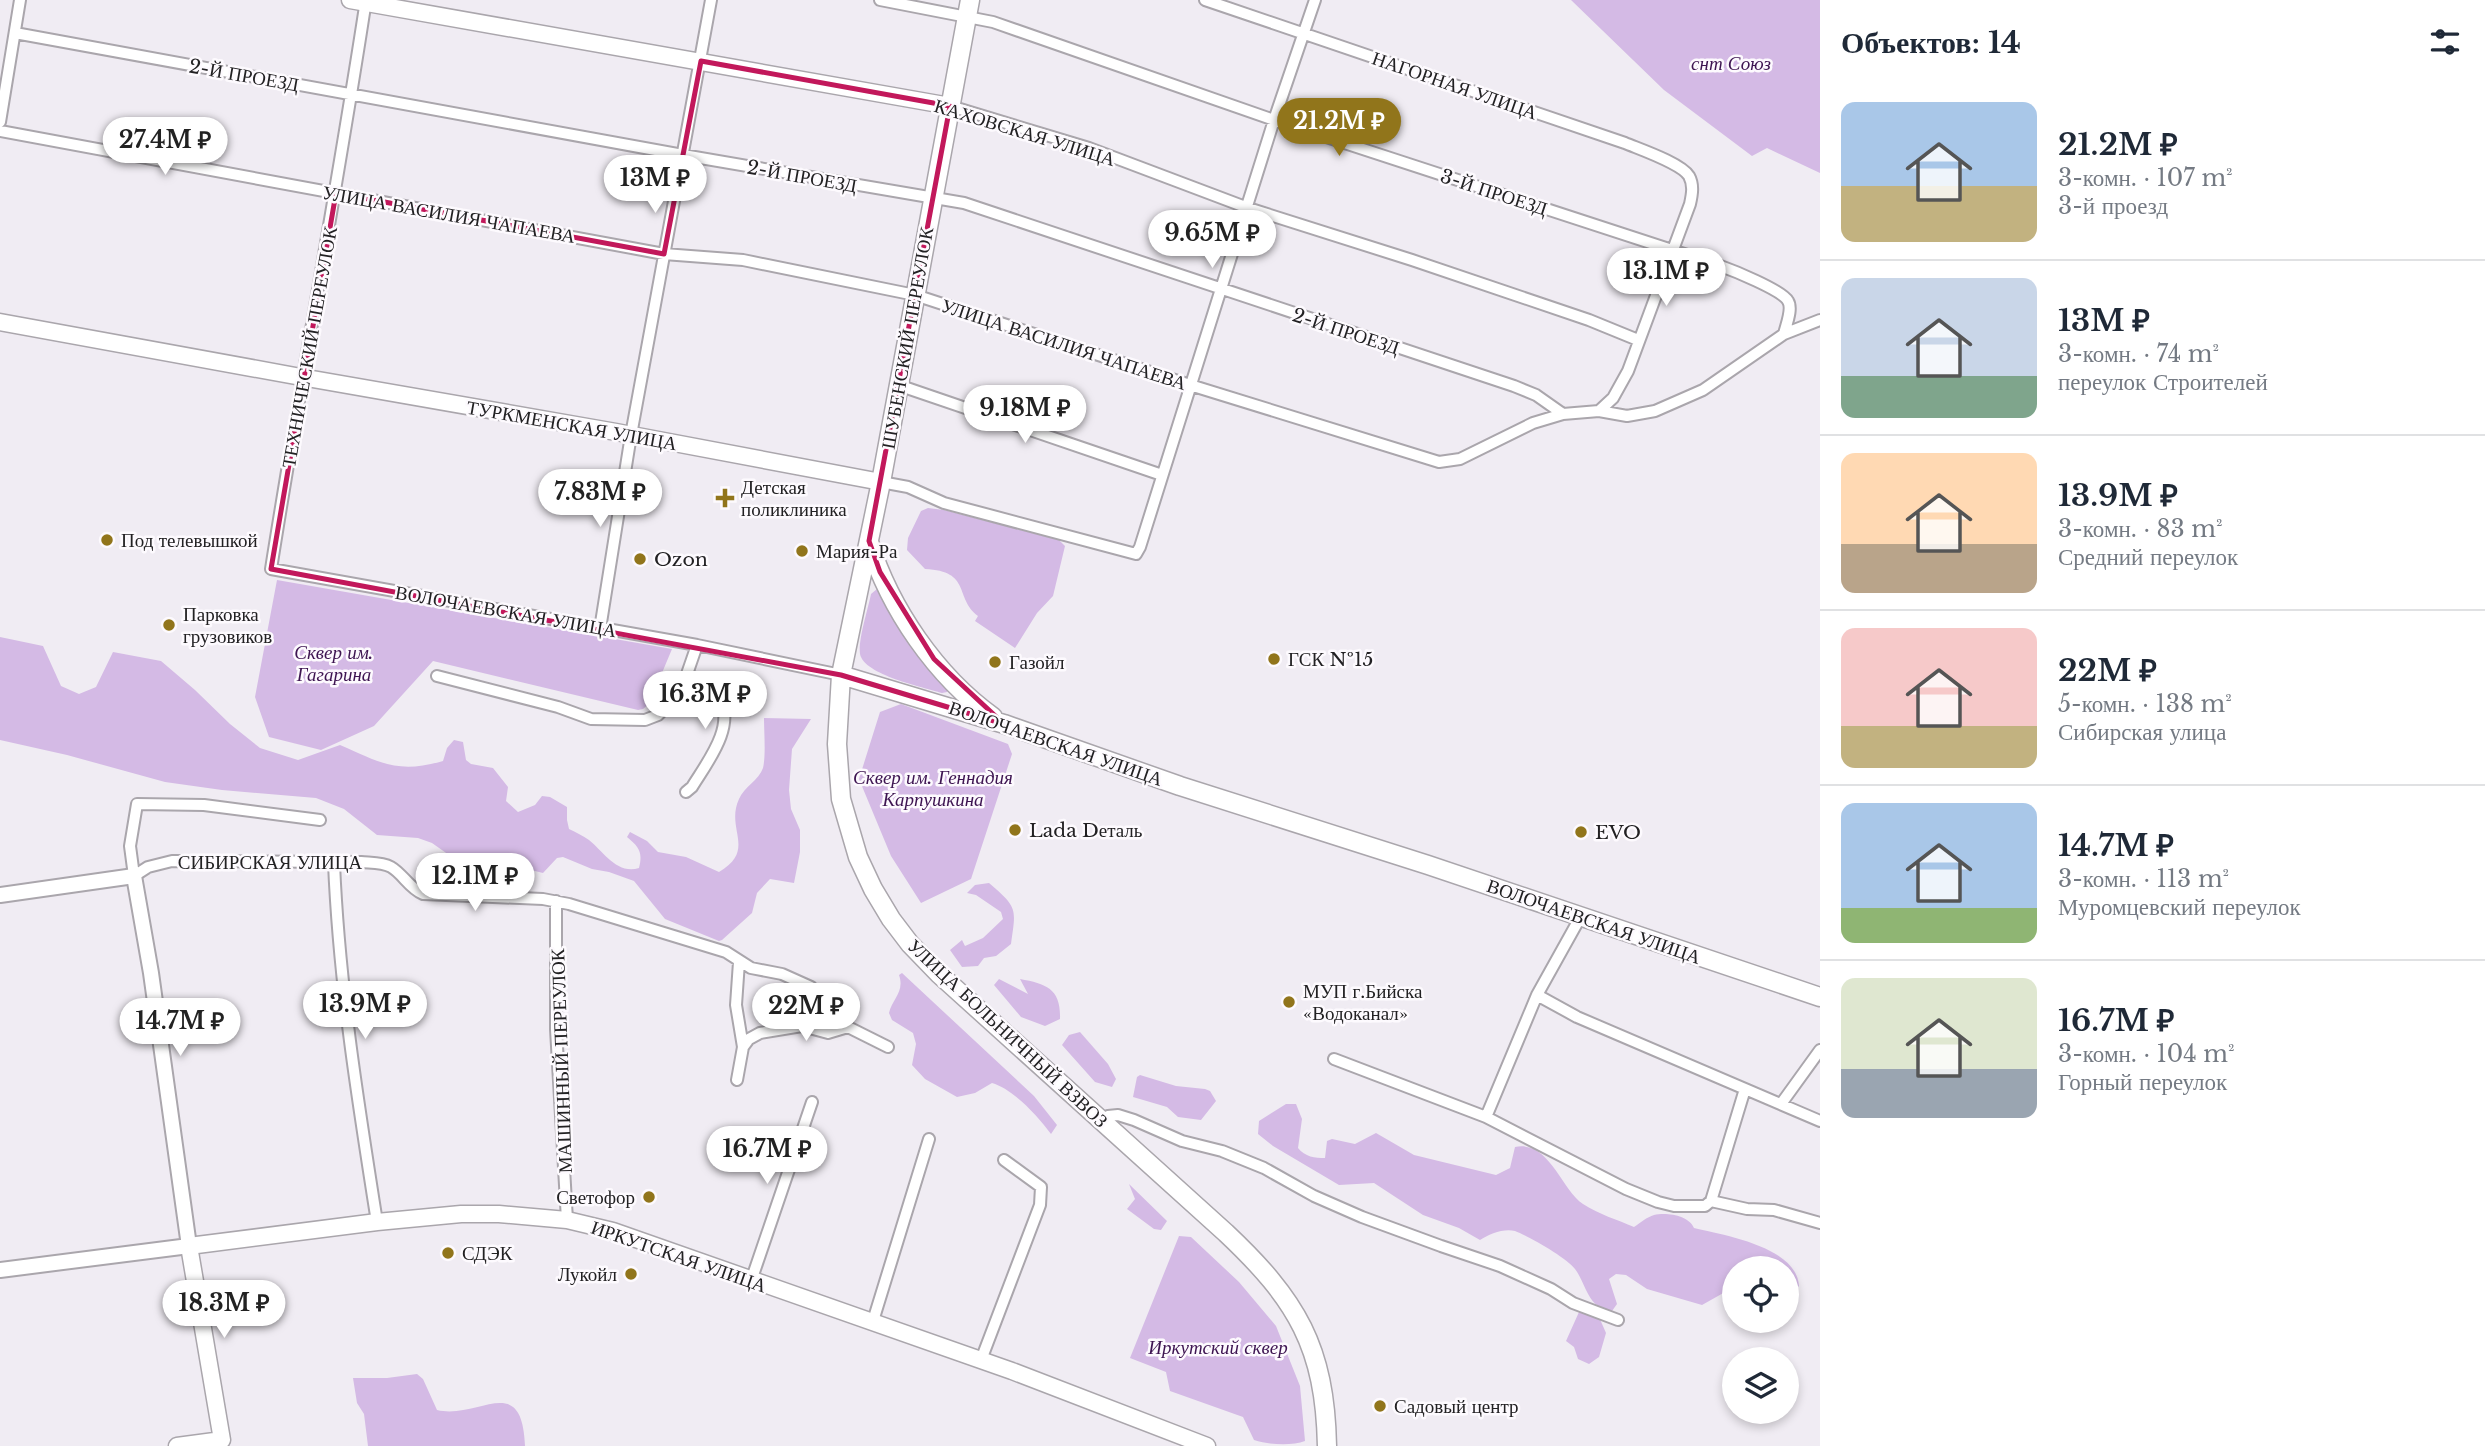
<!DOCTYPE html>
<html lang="ru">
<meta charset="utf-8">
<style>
body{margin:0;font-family:"Libre Baskerville",serif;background:#f6f6f7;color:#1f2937;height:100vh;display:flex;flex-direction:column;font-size:26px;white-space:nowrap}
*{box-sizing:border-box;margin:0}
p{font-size:23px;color:#747a83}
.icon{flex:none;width:38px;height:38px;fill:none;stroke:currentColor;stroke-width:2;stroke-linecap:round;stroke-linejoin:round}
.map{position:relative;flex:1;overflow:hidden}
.details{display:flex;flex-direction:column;background:#fff;width:665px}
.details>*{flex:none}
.buttons{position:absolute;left:1722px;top:1256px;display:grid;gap:14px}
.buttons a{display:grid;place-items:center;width:77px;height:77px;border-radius:50%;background:#fff;box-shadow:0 4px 10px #0003;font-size:35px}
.price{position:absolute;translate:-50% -60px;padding:0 16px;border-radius:24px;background:#fff;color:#222;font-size:23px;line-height:46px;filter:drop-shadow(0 2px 4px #0008)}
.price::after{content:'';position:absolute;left:50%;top:42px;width:21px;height:16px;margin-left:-10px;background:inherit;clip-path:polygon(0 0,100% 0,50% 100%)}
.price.selected{background:#91751b;color:#fff}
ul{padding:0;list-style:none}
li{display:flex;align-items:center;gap:21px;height:175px;padding:0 21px}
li+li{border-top:2px solid #e0e1e3}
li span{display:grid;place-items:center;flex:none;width:196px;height:140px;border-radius:14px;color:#555}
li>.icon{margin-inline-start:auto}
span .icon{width:84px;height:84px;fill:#fffc;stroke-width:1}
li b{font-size:30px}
h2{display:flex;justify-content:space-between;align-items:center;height:84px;padding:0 21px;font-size:30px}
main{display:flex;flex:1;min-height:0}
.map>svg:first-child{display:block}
.green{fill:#d4bae5}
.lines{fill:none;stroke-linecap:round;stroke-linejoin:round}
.minor-casing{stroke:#aaa6ac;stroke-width:14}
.tertiary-casing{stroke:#aaa6ac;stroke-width:18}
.secondary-casing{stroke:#aaa6ac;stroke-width:19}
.primary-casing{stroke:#aaa6ac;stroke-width:21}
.minor{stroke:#fff;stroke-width:10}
.tertiary{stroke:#fff;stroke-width:14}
.secondary{stroke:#fff;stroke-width:16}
.primary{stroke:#fff;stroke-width:18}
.marked{fill:none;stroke:#c2185b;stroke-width:5;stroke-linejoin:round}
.poi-dot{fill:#91751b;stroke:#fdfafe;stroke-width:2.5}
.labels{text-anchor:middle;stroke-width:5;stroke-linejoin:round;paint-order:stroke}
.park-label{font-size:19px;font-style:italic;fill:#3d1451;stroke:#fdfafe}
.street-label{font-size:19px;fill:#222123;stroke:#fdfafe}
.poi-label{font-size:19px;fill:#222123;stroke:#fdfafe;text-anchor:start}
</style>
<main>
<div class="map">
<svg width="1820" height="1446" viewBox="0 0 1820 1446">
<rect width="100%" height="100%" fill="#f0ecf3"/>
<path class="green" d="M1571,0H1820V173L1767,148L1752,156L1664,90Z
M928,508L944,510L1059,540L1065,546L1053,596L1037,613L1015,648L975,621L978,616C954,598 972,571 925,569L907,550L908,538L921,511Z
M277,580L672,649L649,704L643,709L638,710L433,661L374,726L321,750L269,737L255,697Z
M877,589L883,590L949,688L947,692L942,693C923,687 864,675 860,654C858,640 868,609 871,594Z
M0,637L43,646L61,686L79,694L96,687L113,652L161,661L195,690L230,724L260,748L298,760L340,745C381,763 398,774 443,761L447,748L454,740L463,742L466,760L471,764L493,768L508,787L506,801L518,812L535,805L542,796L550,797L567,807V820L569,829C576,832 583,836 589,840C603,851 617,875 639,868C643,852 639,847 627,837L630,832L647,841L658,852L686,857L719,872C757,850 725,829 739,799C744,787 759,780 763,768C766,755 764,732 764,718L811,719L792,749L789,790L791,809L800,830V852L794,883L770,879L757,893L752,913L722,940L719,941L665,919L634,881L609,872L592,869L563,857L557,858L543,873L503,863L449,855L432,843L418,838L377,835L344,809L316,798L222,790L165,782L67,755L0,740Z
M901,704L1008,744L1012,754L971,879L921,903L891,856L859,779L880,712Z
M989,883C1018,908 1016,908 1011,944L996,956L984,958L978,966L962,967L950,950L962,940L965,946L983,938L1003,919L1001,912L976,895L967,893L975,885Z
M902,973L1034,1096L1057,1125L1051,1134C1038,1116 1013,1089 992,1083L975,1093L957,1097L925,1079L912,1065L916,1044L913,1033L892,1020L889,1013C892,999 905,992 899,975Z
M999,979L1028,994L1020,979C1047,984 1061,989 1060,1019L1045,1026L1021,1017L994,985Z
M1080,1032L1108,1064L1116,1079L1112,1087L1095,1082L1062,1045L1069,1035Z
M1140,1075L1176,1086L1205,1089L1210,1091L1216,1101L1201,1120L1178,1117L1167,1107L1133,1097L1137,1077Z
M1286,1104H1296L1302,1119L1298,1148C1305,1157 1315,1158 1325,1158L1327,1141L1332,1139L1355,1144L1376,1133L1414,1155L1496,1175L1510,1168L1515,1147C1549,1140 1561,1189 1583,1204C1598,1214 1618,1220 1634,1227C1640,1223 1647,1217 1654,1215C1666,1212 1689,1215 1694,1228C1724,1235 1797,1247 1799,1286L1795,1290L1787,1288V1269H1734V1287L1702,1305L1647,1289L1626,1275L1616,1274L1609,1279L1617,1304L1612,1311C1587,1308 1587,1285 1575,1269C1567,1258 1528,1236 1515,1231C1504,1228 1489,1234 1480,1240L1459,1228L1423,1215L1374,1183L1339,1185L1273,1146L1258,1134L1259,1121Z
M1129,1184L1167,1221L1161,1230L1154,1229L1127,1209L1135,1199Z
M1179,1236L1191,1237L1239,1282L1276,1326L1300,1386L1305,1441C1292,1446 1269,1445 1254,1440L1243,1417L1170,1391L1166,1372L1130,1358Z
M1579,1312L1599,1317L1606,1333L1599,1357L1589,1364L1578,1359L1574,1347L1566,1341Z
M417,1374L423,1379L437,1410C479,1420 522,1370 525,1446H368L364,1414L357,1403L353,1378H387Z"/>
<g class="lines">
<defs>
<path id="minor" d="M366,0C337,190 301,379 271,569L697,645L841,675
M880,0L993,22L1274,120L1718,265C1732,270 1782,290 1788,301C1793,309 1786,325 1784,334
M1205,0L1625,143C1639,149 1681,163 1689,176C1694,185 1692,195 1690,204L1628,371L1613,398L1599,411
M15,33L683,155L964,203L1514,386L1536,395L1563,414
M950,106L1089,148L1248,208L1412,260L1589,320L1638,340
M0,122L20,0
M0,131L664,254L743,260L915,295L1190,385L1439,462L1460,459L1533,423L1563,414L1599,411L1627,416L1655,411L1703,390L1784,334L1820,320
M898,385L1162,475
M881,482L908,487L944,503L1136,554L1140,547L1274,120L1315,0
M600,629L631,435L711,0
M437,676L558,707L591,719L645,720L658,715L672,701L687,674L697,645
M686,792L692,787C706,764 738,724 718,697C711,686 699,680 687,674
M320,820L204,805L137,804L130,846L134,876L148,867L172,861L361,862C370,863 382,862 391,867C403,874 409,888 423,894L543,899L569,904L726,952L751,968L782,974L811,987
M334,863C339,984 358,1102 377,1222
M556,901V1029L567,1220
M739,962L736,1005L743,1047
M1537,995L1577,1017L1820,1121
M1334,1059L1486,1117L1626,1189L1658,1202L1674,1206H1705L1711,1201L1745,1089
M737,1080L743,1047L749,1039L760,1033L802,1026L828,1033L848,1027L888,1047
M1781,1104L1820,1050
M1486,1117L1537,995L1581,916
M1101,1120L1108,1116L1118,1115L1134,1120L1182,1141L1222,1151L1264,1168L1314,1196L1362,1217L1441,1246L1500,1266L1551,1289L1573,1303L1618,1320
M1711,1201L1747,1209L1774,1210L1820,1223
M751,1281L812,1102
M873,1321L929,1139
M981,1360L1040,1205L1041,1187L1004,1160"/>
<path id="tertiary" d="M0,895L134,876L151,973L189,1246L0,1270"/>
<path id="secondary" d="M350,0L950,106
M0,322L301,377L616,432L881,482
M177,1446L222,1440L189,1246L377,1222L461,1214H499L567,1220L613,1231L1012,1371L1207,1446"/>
<path id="primary" d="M970,0L881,482L841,675L837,744L841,799L858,857L873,889L891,919L910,944L939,974L1226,1233C1297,1300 1325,1347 1327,1446
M869,542C890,609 936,676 993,717
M841,675L1004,724L1180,786L1428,865L1820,997"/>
</defs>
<use href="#minor" class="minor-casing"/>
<use href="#tertiary" class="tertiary-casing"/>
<use href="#secondary" class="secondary-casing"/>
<use href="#primary" class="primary-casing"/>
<use href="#minor" class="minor"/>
<use href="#tertiary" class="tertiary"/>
<use href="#secondary" class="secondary"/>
<use href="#primary" class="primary"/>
</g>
<path class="marked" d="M701,61L950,106L869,541L880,572L934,659L1004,724L841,675L271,569L336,193L664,254Z"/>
<g class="poi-dot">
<path d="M721.5 487.5h7v7h7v7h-7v7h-7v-7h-7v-7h7z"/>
<circle cx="107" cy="540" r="7"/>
<circle cx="802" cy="551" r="7"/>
<circle cx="640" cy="559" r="7"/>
<circle cx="169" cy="625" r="7"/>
<circle cx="1274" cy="659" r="7"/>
<circle cx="995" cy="662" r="7"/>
<circle cx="1015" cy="830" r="7"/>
<circle cx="1581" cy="832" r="7"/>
<circle cx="1289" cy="1002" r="7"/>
<circle cx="649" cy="1197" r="7"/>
<circle cx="448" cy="1253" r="7"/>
<circle cx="631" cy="1274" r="7"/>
<circle cx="1380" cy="1406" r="7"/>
</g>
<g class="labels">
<g class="park-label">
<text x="1731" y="70">снт Союз</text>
<text x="334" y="659">Сквер им.<tspan x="334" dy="22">Гагарина</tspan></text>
<text x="933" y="784">Сквер им. Геннадия<tspan x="933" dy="22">Карпушкина</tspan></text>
<text x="1218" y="1354">Иркутский сквер</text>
</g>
<g class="street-label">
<text transform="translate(244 75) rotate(10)" y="7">2-Й ПРОЕЗД</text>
<text transform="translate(1455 85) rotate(19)" y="7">НАГОРНАЯ УЛИЦА</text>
<text transform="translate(1025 132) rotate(17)" y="7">КАХОВСКАЯ УЛИЦА</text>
<text transform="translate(802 176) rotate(10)" y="7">2-Й ПРОЕЗД</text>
<text transform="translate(1494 192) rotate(18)" y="7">3-Й ПРОЕЗД</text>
<text transform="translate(449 214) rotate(10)" y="7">УЛИЦА ВАСИЛИЯ ЧАПАЕВА</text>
<text transform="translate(1346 331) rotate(18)" y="7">2-Й ПРОЕЗД</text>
<text transform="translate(907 338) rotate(-80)" y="7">ШУБЕНСКИЙ ПЕРЕУЛОК</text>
<text transform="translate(1064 344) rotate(18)" y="7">УЛИЦА ВАСИЛИЯ ЧАПАЕВА</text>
<text transform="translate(309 347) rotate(-80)" y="7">ТЕХНИЧЕСКИЙ ПЕРЕУЛОК</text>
<text transform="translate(572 425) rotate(10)" y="7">ТУРКМЕНСКАЯ УЛИЦА</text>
<text transform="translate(506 611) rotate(10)" y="7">ВОЛОЧАЕВСКАЯ УЛИЦА</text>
<text transform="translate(1056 743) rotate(19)" y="7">ВОЛОЧАЕВСКАЯ УЛИЦА</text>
<text x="270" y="869">СИБИРСКАЯ УЛИЦА</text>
<text transform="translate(1594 921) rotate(19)" y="7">ВОЛОЧАЕВСКАЯ УЛИЦА</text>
<text transform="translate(1008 1033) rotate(43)" y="7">УЛИЦА БОЛЬНИЧНЫЙ ВЗВОЗ</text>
<text transform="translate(561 1061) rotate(-92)" y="7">МАШИННЫЙ ПЕРЕУЛОК</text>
<text transform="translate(679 1256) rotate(19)" y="7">ИРКУТСКАЯ УЛИЦА</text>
</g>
<g class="poi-label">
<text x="741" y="494">Детская<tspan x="741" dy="22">поликлиника</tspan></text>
<text x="121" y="547">Под телевышкой</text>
<text x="816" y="558">Мария-Ра</text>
<text x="654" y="566">Ozon</text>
<text x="183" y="621">Парковка<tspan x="183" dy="22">грузовиков</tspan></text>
<text x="1288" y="666">ГСК №15</text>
<text x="1009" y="669">Газойл</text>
<text x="1029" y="837">Lada Dеталь</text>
<text x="1595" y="839">EVO</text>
<text x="1303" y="998">МУП г.Бийска<tspan x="1303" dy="22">«Водоканал»</tspan></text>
<text x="635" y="1204" text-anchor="end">Светофор</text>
<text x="462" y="1260">СДЭК</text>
<text x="617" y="1281" text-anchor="end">Лукойл</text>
<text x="1394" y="1413">Садовый центр</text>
</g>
</g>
</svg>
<div class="buttons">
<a><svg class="icon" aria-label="locate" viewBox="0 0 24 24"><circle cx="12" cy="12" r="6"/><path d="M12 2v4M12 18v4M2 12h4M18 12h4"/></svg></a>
<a><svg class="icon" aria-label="layers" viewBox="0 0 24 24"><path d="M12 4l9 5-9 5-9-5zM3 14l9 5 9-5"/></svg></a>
</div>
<b class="price selected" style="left:1339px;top:158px">21.2M ₽</b>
<b class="price" style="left:165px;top:177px">27.4M ₽</b>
<b class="price" style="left:655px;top:215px">13M ₽</b>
<b class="price" style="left:1212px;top:270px">9.65M ₽</b>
<b class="price" style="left:1666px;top:308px">13.1M ₽</b>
<b class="price" style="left:1025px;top:445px">9.18M ₽</b>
<b class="price" style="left:600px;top:529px">7.83M ₽</b>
<b class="price" style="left:705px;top:731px">16.3M ₽</b>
<b class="price" style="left:475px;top:913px">12.1M ₽</b>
<b class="price" style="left:365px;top:1041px">13.9M ₽</b>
<b class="price" style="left:806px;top:1043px">22M ₽</b>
<b class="price" style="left:180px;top:1058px">14.7M ₽</b>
<b class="price" style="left:767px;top:1186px">16.7M ₽</b>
<b class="price" style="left:224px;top:1340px">18.3M ₽</b>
</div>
<section class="details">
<h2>Объектов: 14<svg class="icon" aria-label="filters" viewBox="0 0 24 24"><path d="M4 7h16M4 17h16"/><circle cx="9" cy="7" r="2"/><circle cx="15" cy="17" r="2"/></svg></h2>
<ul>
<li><span style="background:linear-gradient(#a9c7e8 60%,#c2b280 0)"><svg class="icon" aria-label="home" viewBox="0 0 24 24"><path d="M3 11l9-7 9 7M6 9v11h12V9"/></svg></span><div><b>21.2M ₽</b><p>3-комн. · 107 m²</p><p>3-й проезд</p></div></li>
<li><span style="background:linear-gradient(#c9d6e8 70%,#7fa58c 0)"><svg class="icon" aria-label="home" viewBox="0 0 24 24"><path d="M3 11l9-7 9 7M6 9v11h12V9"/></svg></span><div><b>13M ₽</b><p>3-комн. · 74 m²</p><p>переулок Строителей</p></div></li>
<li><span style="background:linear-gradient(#ffd9b3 65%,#b9a48a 0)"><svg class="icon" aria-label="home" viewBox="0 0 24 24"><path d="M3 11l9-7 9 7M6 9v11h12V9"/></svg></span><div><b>13.9M ₽</b><p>3-комн. · 83 m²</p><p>Средний переулок</p></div></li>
<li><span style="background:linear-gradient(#f6c9c9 70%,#c2b280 0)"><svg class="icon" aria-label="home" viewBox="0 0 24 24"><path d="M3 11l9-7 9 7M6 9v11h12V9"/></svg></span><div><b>22M ₽</b><p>5-комн. · 138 m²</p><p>Сибирская улица</p></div></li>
<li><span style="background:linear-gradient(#a9c7e8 75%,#8fb573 0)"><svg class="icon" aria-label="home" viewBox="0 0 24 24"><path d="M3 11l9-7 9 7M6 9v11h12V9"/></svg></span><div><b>14.7M ₽</b><p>3-комн. · 113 m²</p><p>Муромцевский переулок</p></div></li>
<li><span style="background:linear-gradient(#dfe7d0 65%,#9aa5b1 0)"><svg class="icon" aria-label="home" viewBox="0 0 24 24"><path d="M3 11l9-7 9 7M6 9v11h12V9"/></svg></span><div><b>16.7M ₽</b><p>3-комн. · 104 m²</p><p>Горный переулок</p></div></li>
</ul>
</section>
</main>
